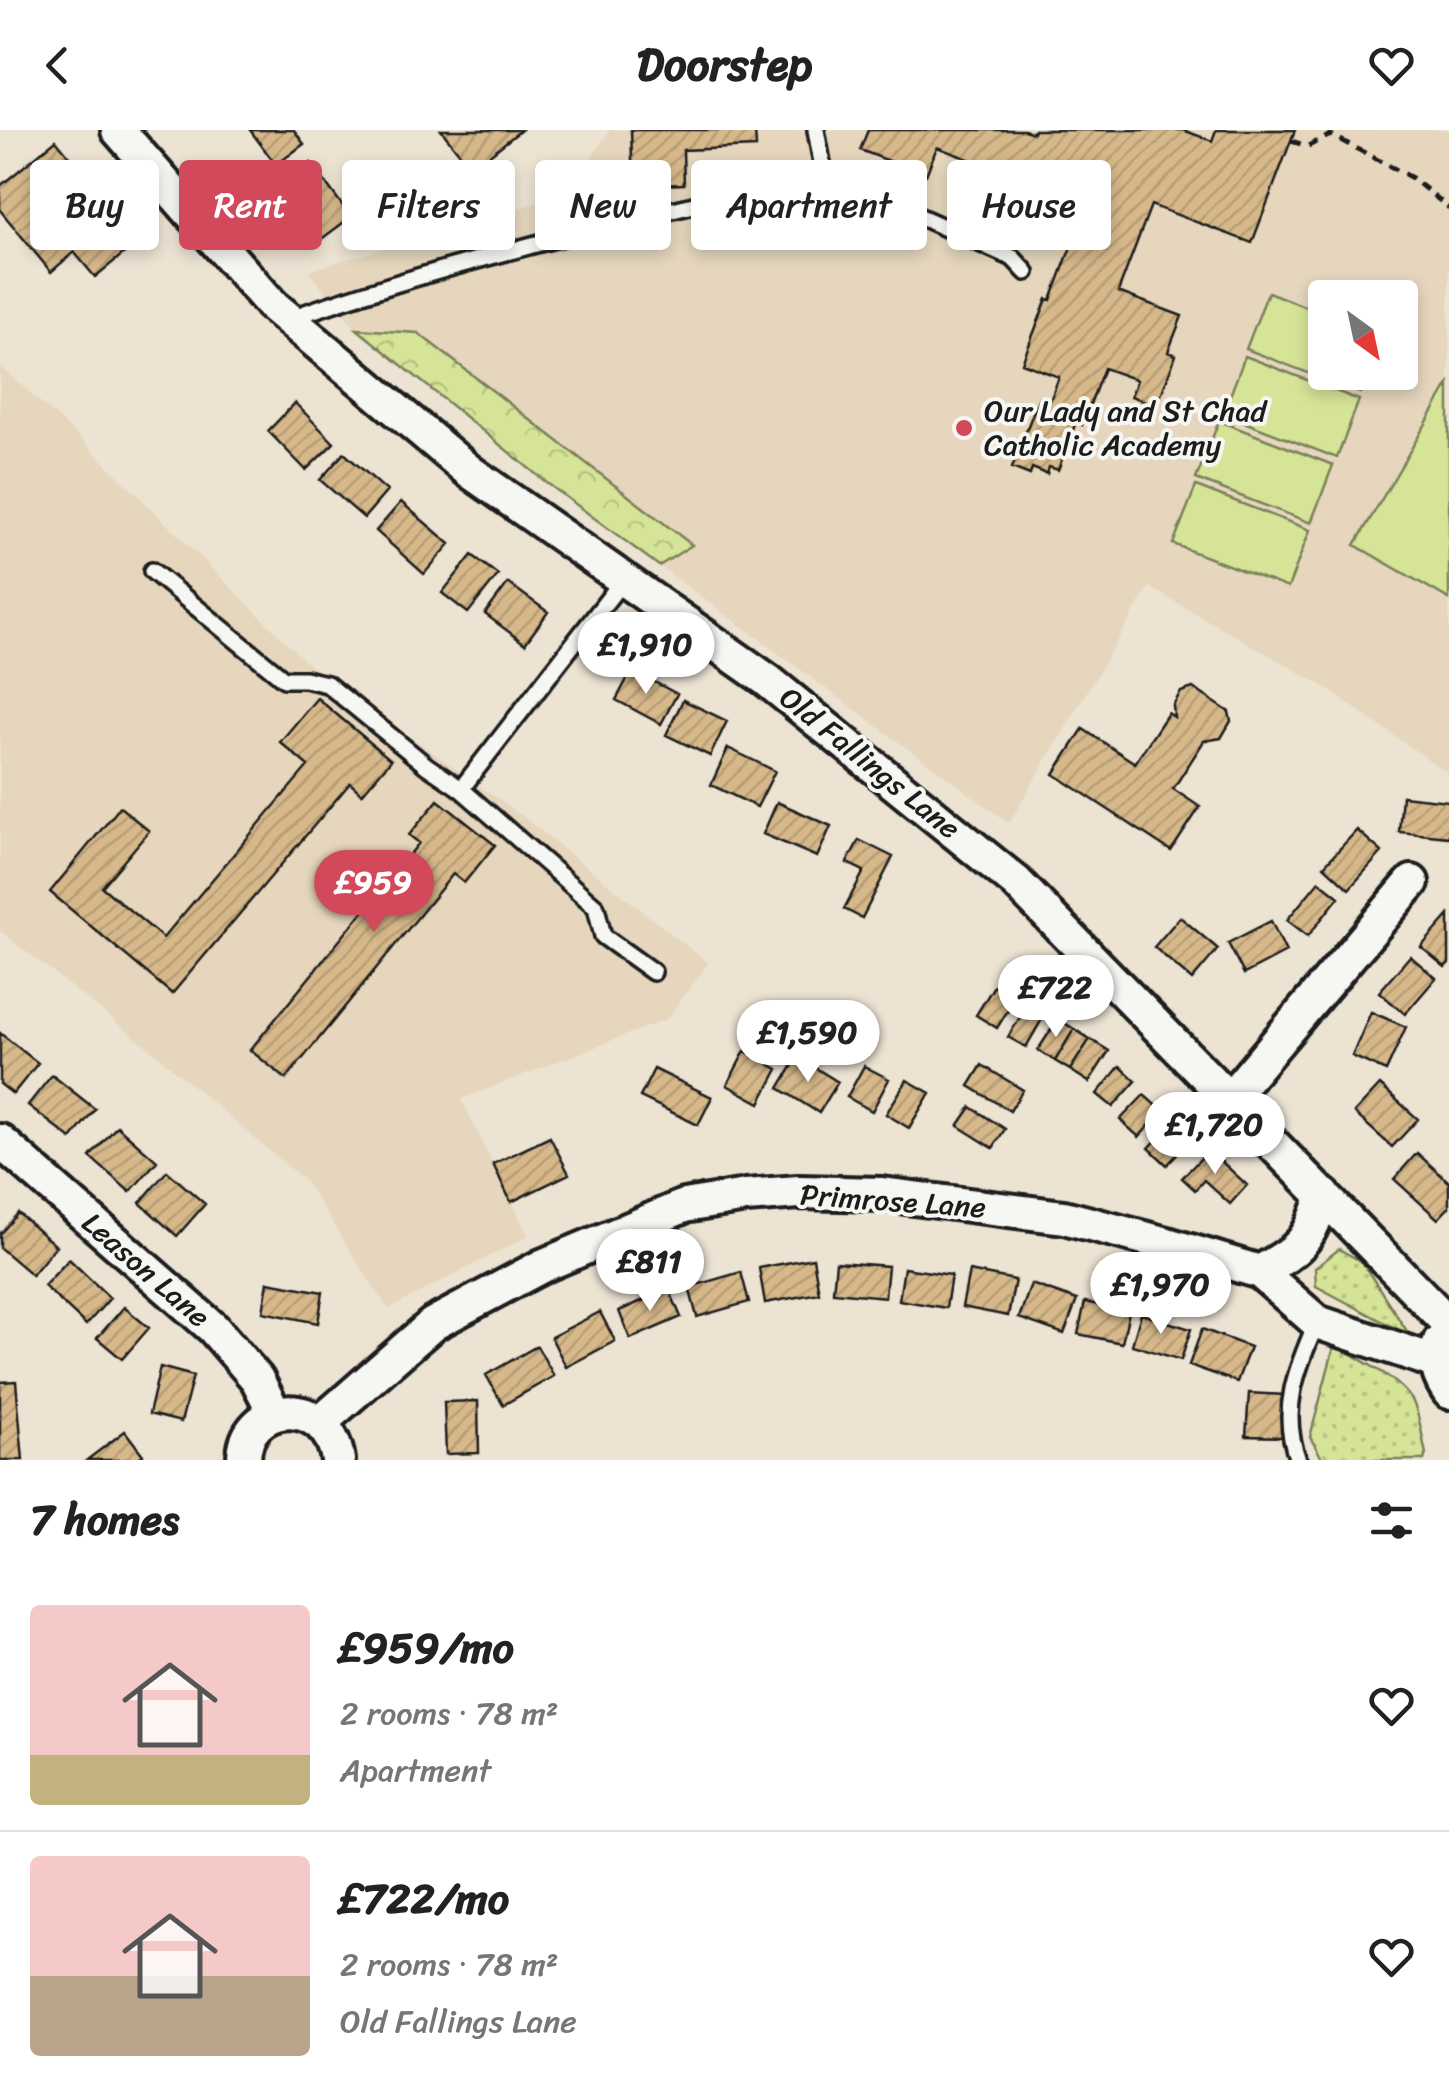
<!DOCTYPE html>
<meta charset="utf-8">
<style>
body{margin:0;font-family:Sriracha,sans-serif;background:#f6f6f6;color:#222;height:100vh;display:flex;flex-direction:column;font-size:38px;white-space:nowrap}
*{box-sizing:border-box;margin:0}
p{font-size:32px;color:#767676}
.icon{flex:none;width:55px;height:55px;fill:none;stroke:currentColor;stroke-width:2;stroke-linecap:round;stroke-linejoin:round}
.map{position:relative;height:1330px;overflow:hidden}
.details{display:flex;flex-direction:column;background:#fff;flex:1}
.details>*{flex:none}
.guide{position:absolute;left:30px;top:30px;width:1390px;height:90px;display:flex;gap:20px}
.needle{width:65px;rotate:147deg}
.tools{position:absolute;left:1308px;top:150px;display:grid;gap:20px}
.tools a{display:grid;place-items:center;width:110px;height:110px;border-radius:10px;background:#fff;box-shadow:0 5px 15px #0003;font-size:50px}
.price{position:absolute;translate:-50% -85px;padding:0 22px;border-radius:35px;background:#fff;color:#222;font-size:32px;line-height:65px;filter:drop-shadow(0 2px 5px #0008)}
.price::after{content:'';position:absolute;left:50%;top:60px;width:30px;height:22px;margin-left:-15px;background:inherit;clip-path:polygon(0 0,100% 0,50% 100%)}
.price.selected{background:#d1495b;color:#fff}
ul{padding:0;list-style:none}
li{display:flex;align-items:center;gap:30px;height:250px;padding:0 30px}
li+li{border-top:2px solid #e0e0e0}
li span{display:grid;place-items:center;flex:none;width:280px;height:200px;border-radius:10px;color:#555}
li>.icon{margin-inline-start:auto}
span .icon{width:120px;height:120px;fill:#fffc;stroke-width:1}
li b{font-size:42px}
h2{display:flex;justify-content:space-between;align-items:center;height:120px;padding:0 30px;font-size:42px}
.pill{padding:0 35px;border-radius:10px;background:#fff;box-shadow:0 5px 15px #0003;font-size:35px;line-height:90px}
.pill.selected{background:#d1495b;color:#fff}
header{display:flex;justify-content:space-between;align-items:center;height:130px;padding:0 30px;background:#fff;font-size:45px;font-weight:800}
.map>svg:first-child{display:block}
.built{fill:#e5d6bd;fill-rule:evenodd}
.grass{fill:url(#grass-dots);stroke:#79805a;stroke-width:2.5}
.forest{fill:url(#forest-crowns);stroke:#79805a;stroke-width:2.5}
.pitch{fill:#d6e497;stroke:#79805a;stroke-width:2.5}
.building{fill:url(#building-hatch);stroke:#1c1c1c;stroke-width:2.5}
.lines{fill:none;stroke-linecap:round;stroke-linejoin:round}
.service-casing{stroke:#1c1c1c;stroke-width:22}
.minor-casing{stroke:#1c1c1c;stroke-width:40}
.path{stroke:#1c1c1c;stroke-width:5;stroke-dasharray:10 8;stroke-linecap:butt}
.service{stroke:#f6f6f2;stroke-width:15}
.minor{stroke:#f6f6f2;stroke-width:32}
.poi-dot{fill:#d1495b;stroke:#f6f6f2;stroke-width:4}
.labels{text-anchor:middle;stroke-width:8;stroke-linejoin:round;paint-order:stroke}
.poi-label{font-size:30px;fill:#1c1c1c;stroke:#f6f6f2;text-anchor:start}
.street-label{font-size:30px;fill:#1c1c1c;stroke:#f6f6f2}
</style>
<header><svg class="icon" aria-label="back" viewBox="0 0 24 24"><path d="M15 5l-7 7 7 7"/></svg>Doorstep<svg class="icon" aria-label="heart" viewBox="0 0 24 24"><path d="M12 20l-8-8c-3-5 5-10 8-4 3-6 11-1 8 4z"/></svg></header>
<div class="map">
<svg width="1449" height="1330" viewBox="0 0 1449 1330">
<defs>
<pattern id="grass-dots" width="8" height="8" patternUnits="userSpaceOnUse" patternTransform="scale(2.5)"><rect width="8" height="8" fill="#d6e497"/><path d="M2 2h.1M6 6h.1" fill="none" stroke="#b7c382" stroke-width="1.8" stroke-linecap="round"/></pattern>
<pattern id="forest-crowns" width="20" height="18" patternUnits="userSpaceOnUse" patternTransform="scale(2.5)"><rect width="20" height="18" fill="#d6e497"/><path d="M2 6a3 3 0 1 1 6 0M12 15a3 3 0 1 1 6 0" fill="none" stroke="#b7c382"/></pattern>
<pattern id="building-hatch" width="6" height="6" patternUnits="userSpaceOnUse" patternTransform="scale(2.5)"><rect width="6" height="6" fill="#d6b88a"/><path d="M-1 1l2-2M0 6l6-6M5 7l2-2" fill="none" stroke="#b79e76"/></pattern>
</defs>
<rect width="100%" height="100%" fill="#ece3d3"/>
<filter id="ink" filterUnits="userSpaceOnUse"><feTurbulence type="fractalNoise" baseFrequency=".01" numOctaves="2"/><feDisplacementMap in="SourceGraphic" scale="20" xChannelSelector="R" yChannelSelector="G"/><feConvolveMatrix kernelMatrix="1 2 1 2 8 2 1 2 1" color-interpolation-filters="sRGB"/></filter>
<g filter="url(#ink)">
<path class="built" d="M610,0H1449V644L1320,554L1149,457L1009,693L547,353L357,199L308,141L569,63ZM1325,168H1400V242H1325Z
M0,236L81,309L308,534L522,686L708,833L667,889L461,969L528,1106L388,1179L305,1051L145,915L0,801Z"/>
<path class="grass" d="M1339,1119L1362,1132L1410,1206L1316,1156L1315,1138Z
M1335,1213C1359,1232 1394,1243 1412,1270C1420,1284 1422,1308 1426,1324L1424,1330H1323L1310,1307Z"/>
<path class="forest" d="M357,199L418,203L692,415L659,436L547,353Z"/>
<path class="pitch" d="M1268,162L1325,184V242L1368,243L1360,263L1246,219Z
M1245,226L1359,270L1337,328L1223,284Z
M1449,254V469L1355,415Z
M1219,291L1333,335L1311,393L1196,349Z
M1196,356L1310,400L1288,458L1173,414Z"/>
<path class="building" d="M250,0H294L304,14L276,35Z
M441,0H521L472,39Z
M631,0H755L756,17L683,20L684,54L633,56Z
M868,0H1024L1033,3L1034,0H1183L1212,11L1216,0H1295L1252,113L1151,75L1118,162L1182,186L1168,222L1176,225L1157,276L1131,266L1137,250L1104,238L1082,295L1076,292L1058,340L1049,337L1047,344L1032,338L1030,345L1012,338L1039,267L1050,271L1059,247L1022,233L1047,169L1051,170L1087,74L937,17L926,45L860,20Z
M56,10L139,111L95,147L74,122L51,142L0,80V56Z
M311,33L351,87L312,116L273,62Z
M295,273L334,313L306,340L268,301Z
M344,323L387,361L364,388L320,350Z
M401,372L450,414L424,444L376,401Z
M472,425L498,445L468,483L442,463Z
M508,453L548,482L525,514L485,484Z
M632,540L677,564L661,594L616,570Z
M1193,558L1229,582L1231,591L1221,608L1204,611L1173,659L1200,677L1171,721L1054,644L1083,599L1135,633L1168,583L1174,587L1173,575L1181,562Z
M317,568L391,630L362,664L350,653L172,864L50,762L120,677L149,701L102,757L163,808L308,636L280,612Z
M683,570L727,591L710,626L666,605Z
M728,618L775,641L757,677L711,655Z
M1402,666L1449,671V707L1399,702Z
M438,670L495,715L464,753L453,744L286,949L250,920L419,713L409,705Z
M777,672L831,696L817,727L763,704Z
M1357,700L1382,722L1349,759L1324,736Z
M859,710L893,727L862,788L844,779L864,741L847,733Z
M1319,751L1339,767L1308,806L1287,790Z
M1449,785V833L1445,837L1421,817Z
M1180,787L1218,819L1192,850L1154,817Z
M1271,791L1286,822L1244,844L1228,813Z
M1410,826L1436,848L1405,884L1379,862Z
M997,851L1018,864L997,898L976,885Z
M1031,869L1048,879L1026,917L1008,907Z
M1371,882L1406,897L1386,941L1352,926Z
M1058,889L1074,899L1055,931L1038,920Z
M1074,899L1090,909L1070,940L1055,931Z
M0,903L38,933L13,964L0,954Z
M1090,909L1109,921L1089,952L1070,940Z
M745,921L778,939L760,973L727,955Z
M798,927L838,952L819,983L779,958Z
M982,935L1023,960L1010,981L969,956Z
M864,936L889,949L872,981L847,967Z
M1120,936L1136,951L1113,977L1097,964Z
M654,939L712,967L698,995L640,967Z
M52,945L95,979L71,1009L28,975Z
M907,950L930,963L909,998L886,984Z
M1380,955L1418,989L1392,1017L1354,983Z
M1144,965L1162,981L1139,1007L1120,990Z
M971,977L1005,999L993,1018L958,996Z
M1172,994L1190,1011L1167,1035L1149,1018Z
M117,996L157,1031L130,1062L90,1027Z
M550,1007L569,1044L511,1072L493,1034Z
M1209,1020L1247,1055L1230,1074L1204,1050L1195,1060L1182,1048Z
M1417,1023L1449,1052V1077L1438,1089L1394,1049Z
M167,1041L205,1074L177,1106L140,1073Z
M18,1083L56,1116L32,1145L0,1118V1104Z
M813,1128L819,1163L765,1173L759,1138Z
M69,1129L110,1168L86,1195L44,1156Z
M836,1132L888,1136L885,1167L833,1162Z
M904,1138L951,1145L946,1178L899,1170Z
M969,1141L1015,1150L1008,1186L962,1177Z
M741,1142L749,1172L697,1187L689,1157Z
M268,1152L323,1162L318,1193L263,1182Z
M1031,1154L1077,1170L1064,1204L1019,1188Z
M669,1159L681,1187L630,1209L619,1181Z
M1085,1172L1129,1182L1122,1213L1078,1204Z
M124,1177L149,1198L122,1229L97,1208Z
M600,1182L615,1211L566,1237L551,1207Z
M1141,1184L1191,1199L1181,1230L1132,1215Z
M1202,1199L1250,1217L1237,1252L1189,1235Z
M537,1216L554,1246L503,1275L486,1245Z
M160,1237L193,1246L181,1292L149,1284Z
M16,1251L23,1330H0V1252Z
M1249,1263L1285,1265L1283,1307L1246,1306Z
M478,1271L479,1323L446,1324L444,1272Z
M125,1301L143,1325L136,1330H87Z"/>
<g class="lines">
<defs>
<path id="service" d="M824,44L1013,128L1026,142
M288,189C463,127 644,87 824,44L816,0
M152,441L284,549H305L327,554L427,636L461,659L596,777L603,806L653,842
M461,659L623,450
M1298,1330C1279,1281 1297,1237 1317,1192"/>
<path id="minor" d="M118,0L272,175L469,341L767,550L1016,752L1449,1194
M1230,968L1412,752
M0,1011L213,1198L257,1249L275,1284
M1260,1142C1304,1116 1307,1113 1324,1065
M1440,1211C1433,1230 1438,1246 1449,1262
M321,1292L433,1194L542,1136L684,1076L746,1066L799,1062L882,1064L1064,1087L1167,1114L1260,1142L1317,1192L1436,1232
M244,1330C243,1271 328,1262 338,1330"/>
</defs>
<use href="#service" class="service-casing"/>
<use href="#minor" class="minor-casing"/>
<path class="path" d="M1291,11L1308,16L1331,5L1412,48L1449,78"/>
<use href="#service" class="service"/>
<use href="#minor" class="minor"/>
</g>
</g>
<circle class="poi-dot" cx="964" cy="298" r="10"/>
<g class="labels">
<g class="poi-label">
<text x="984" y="291">Our Lady and St Chad<tspan x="984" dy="34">Catholic Academy</tspan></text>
</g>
<g class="street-label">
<text transform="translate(870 633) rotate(39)" y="10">Old Fallings Lane</text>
<text transform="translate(893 1071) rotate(4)" y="10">Primrose Lane</text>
<text transform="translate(146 1140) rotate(41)" y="10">Leason Lane</text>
</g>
</g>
</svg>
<div class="tools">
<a><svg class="needle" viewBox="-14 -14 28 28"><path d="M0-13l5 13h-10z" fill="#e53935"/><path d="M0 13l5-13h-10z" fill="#767676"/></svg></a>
</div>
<b class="price" style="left:646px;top:567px">£1,910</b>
<b class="price selected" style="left:374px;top:805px">£959</b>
<b class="price" style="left:1056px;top:910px">£722</b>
<b class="price" style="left:808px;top:955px">£1,590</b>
<b class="price" style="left:1215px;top:1047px">£1,720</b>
<b class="price" style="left:650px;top:1184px">£811</b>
<b class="price" style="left:1161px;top:1207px">£1,970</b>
<div class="guide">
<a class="pill">Buy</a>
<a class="pill selected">Rent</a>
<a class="pill">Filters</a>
<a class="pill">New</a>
<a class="pill">Apartment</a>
<a class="pill">House</a>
</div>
</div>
<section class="details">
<h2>7 homes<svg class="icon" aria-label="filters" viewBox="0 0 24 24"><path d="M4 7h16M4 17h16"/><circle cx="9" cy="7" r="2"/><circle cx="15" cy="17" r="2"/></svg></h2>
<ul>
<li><span style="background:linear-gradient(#f6c9c9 75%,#c2b280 0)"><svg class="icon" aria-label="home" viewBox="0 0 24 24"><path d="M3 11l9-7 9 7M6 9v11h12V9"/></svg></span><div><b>£959/mo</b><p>2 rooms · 78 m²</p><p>Apartment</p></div><svg class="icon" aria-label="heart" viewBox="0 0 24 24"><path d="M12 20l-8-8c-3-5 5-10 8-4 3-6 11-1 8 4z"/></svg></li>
<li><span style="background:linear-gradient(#f6c9c9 60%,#b9a48a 0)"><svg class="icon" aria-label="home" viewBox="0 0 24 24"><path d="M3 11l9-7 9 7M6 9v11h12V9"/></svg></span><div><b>£722/mo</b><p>2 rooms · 78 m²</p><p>Old Fallings Lane</p></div><svg class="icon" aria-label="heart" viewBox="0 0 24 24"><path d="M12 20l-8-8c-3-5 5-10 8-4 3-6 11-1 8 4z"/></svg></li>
</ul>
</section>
